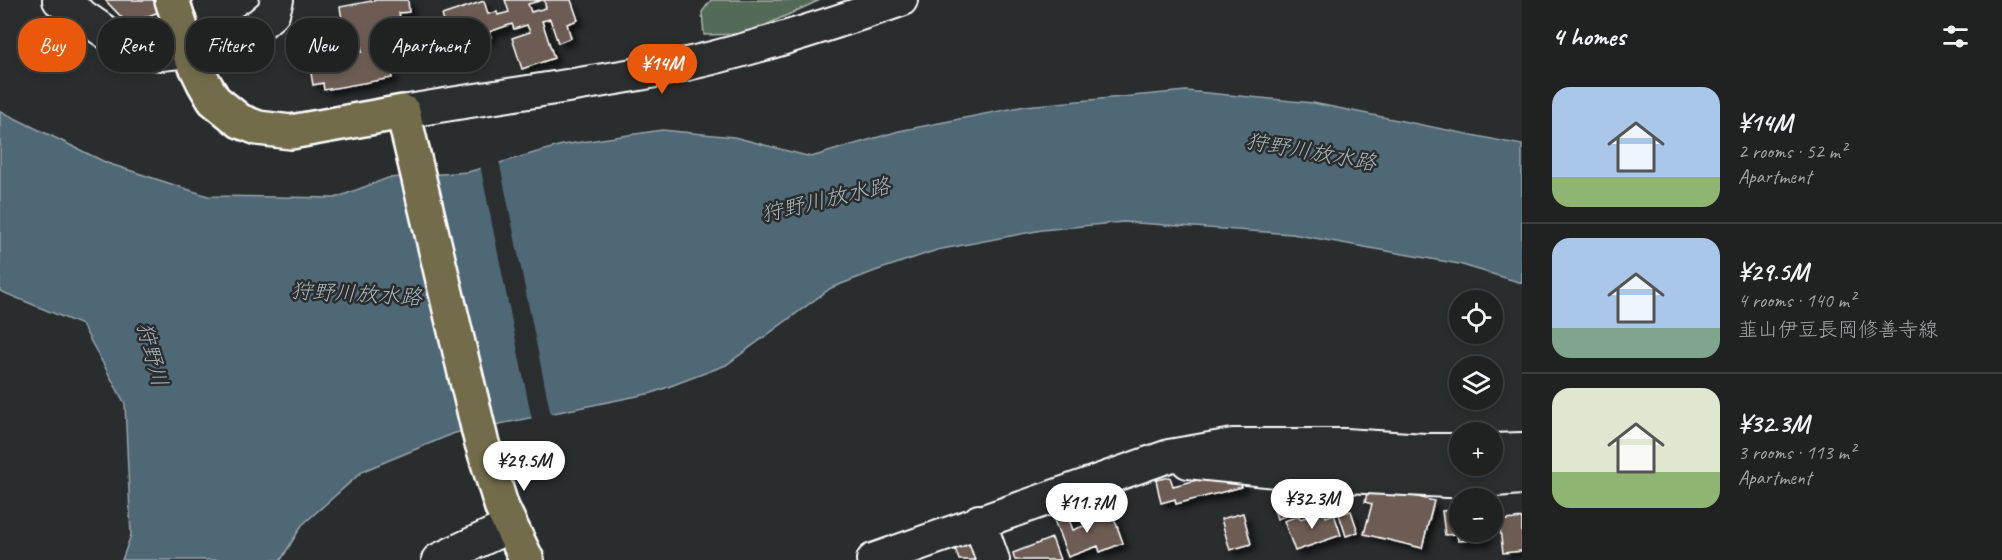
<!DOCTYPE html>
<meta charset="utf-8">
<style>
body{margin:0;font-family:Caveat,"Klee One",sans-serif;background:#2d2f2f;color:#f1f3f6;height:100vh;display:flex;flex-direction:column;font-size:22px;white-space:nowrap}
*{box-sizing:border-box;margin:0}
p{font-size:20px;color:#a2a4a5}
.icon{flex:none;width:33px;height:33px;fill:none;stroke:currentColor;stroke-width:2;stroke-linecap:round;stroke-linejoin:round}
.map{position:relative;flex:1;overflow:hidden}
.details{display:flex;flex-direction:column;background:#202222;width:480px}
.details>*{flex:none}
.hud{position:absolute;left:18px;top:18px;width:570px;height:54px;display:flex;gap:12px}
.buttons{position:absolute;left:1449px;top:290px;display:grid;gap:12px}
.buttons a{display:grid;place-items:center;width:54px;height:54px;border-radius:50%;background:#202222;box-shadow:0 3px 9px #0003,0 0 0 2px #3d3f40;font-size:30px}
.price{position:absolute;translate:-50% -51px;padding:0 14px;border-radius:21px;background:#fff;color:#222;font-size:20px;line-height:39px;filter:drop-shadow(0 2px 3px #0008)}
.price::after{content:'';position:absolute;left:50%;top:36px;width:18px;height:14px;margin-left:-9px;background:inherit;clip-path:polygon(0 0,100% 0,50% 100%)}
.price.on{background:#ea580c;color:#fff}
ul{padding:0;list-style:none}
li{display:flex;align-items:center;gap:18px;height:150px;padding:0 30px}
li+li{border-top:2px solid #3d3f40}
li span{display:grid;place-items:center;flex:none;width:168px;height:120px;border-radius:18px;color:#555}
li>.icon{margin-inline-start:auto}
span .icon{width:72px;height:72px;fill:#fffc;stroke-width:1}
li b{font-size:26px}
h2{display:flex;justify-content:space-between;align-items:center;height:72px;padding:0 30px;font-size:26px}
.chip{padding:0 21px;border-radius:24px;background:#202222;box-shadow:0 3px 9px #0003,0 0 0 2px #3d3f40;font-size:21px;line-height:54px}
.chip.on{background:#ea580c;color:#fff}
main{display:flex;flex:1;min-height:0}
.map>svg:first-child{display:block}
.green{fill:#536a57;stroke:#a9b4ab;stroke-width:1.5}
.water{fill:#506875;stroke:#96a4ac;stroke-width:1.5}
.pier{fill:#2a2d2e}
.building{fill:#6c5c53;stroke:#fff;stroke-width:1.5;filter:url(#shadow)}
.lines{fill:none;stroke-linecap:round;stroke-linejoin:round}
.minor-casing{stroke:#fff;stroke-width:36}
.major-casing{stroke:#fff;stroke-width:38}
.minor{stroke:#2a2d2e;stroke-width:32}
.major{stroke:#736c4b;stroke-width:33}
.labels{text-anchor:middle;stroke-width:5;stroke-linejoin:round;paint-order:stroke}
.water-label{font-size:22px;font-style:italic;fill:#a8b4ba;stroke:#2a2d2e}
</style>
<main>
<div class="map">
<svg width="1522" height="560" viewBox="0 0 1522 560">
<defs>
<filter id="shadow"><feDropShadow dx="5.5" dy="5.5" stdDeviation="3" flood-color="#0009"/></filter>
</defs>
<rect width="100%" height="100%" fill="#2a2d2e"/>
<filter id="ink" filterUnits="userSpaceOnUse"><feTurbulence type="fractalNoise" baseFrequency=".0167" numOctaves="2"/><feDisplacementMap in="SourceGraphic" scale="12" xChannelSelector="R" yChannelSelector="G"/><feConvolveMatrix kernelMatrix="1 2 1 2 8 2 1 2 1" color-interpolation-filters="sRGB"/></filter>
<g filter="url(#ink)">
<path class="green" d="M711,0H820L746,34L704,35L702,12Z"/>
<path class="water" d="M1186,91L1313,103L1522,145V283L1459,264L1292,234L1123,222L1042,230L937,250L875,271L831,288L726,365L652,393L455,433L363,471L302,525L281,560H122L131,535L125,404L82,325L0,291V111L107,163L208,196L335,198L388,178L468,172L562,145L662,130L734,137L811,157L899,131L1025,106Z"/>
<path class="pier" d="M499,160L551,416L532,420L480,165Z"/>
<path class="building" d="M109,0H157L161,11L128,24L106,1Z
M377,0H408L409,12L399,13L401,23L396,24L400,46L393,48L395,59L389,60L392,78L324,90L323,83L313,85L308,56L351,48L352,54L362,52L359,37L345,39L340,7Z
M505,0H543L528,4L531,12L546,8L544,0H571L578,20L567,24L571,38L558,43L550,19L542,21L554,58L522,69L512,38L530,32L527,25L514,29L512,24L489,32L491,37L447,51L444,42L436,45L433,33L446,29L442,15L484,1L488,14L497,12L498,15L509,12Z
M1213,476L1240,479L1242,487L1176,504L1175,499L1161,503L1156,480L1170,477L1173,486Z
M1369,485L1434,501L1422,548L1364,534L1372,504L1365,502Z
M1292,500L1296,512L1277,519L1273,506Z
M1064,507L1073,530L1113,515L1123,543L1100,552L1098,546L1068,557L1051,512Z
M1460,509V531H1487V539L1458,541L1457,534L1445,535L1442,511Z
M1324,511L1326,517L1334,514L1341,535L1295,551L1284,521L1299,516L1300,519Z
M1351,511L1358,532L1346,536L1339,514Z
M1243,513L1251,544L1230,550L1221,519Z
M1522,518V551L1503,553L1499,521Z
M1052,538L1060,560H1015L1013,553Z
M974,539L981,560H959L954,545Z"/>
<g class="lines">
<defs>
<path id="minor" d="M59,0L123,44L140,51L161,54L217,48L237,39L260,24L273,13L277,0
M403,112C487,97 572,87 655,71C739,54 820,28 901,0
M1492,450L1522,449
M1188,462L1304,474L1468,482L1522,478
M979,521L993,560
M438,560L510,526
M873,560L1169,456L1233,445H1345L1425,450H1460"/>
<path id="major" d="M172,0L189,52L204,83L214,100L240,121L258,128L291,132L403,112L481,440L502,508L527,560"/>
</defs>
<use href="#minor" class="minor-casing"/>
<use href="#major" class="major-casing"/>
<use href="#minor" class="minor"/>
<use href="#major" class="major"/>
</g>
</g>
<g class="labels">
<g class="water-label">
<text transform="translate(1311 151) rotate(10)" y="8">狩野川放水路</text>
<text transform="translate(825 199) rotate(-13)" y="8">狩野川放水路</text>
<text transform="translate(356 293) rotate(3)" y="8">狩野川放水路</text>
<text transform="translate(153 354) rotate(75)" y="8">狩野川</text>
</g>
</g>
</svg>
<div class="buttons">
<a><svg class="icon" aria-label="locate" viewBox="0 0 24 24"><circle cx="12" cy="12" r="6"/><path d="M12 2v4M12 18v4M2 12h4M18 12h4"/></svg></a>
<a><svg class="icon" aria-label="layers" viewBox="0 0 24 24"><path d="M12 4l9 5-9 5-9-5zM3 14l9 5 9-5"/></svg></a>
<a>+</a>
<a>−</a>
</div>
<b class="price on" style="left:662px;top:95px">¥14M</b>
<b class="price" style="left:524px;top:492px">¥29.5M</b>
<b class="price" style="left:1312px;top:530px">¥32.3M</b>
<b class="price" style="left:1087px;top:534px">¥11.7M</b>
<div class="hud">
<a class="chip on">Buy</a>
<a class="chip">Rent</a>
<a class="chip">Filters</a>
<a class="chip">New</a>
<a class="chip">Apartment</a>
</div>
</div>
<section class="details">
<h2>4 homes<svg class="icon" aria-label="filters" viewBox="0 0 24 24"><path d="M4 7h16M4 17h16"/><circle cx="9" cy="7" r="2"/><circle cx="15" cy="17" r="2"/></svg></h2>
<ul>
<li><span style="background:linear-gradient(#a9c7e8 75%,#8fb573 0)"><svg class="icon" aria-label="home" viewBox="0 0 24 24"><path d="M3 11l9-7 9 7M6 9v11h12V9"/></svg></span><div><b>¥14M</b><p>2 rooms · 52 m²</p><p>Apartment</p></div></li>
<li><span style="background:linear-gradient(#a9c7e8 75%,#7fa58c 0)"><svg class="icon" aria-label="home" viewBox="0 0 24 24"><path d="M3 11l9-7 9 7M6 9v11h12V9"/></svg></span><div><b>¥29.5M</b><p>4 rooms · 140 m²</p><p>韮山伊豆長岡修善寺線</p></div></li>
<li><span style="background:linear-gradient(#dfe7d0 70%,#8fb573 0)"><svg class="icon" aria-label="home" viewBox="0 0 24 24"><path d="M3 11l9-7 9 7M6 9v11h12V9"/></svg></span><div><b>¥32.3M</b><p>3 rooms · 113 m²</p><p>Apartment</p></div></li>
</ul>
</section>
</main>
